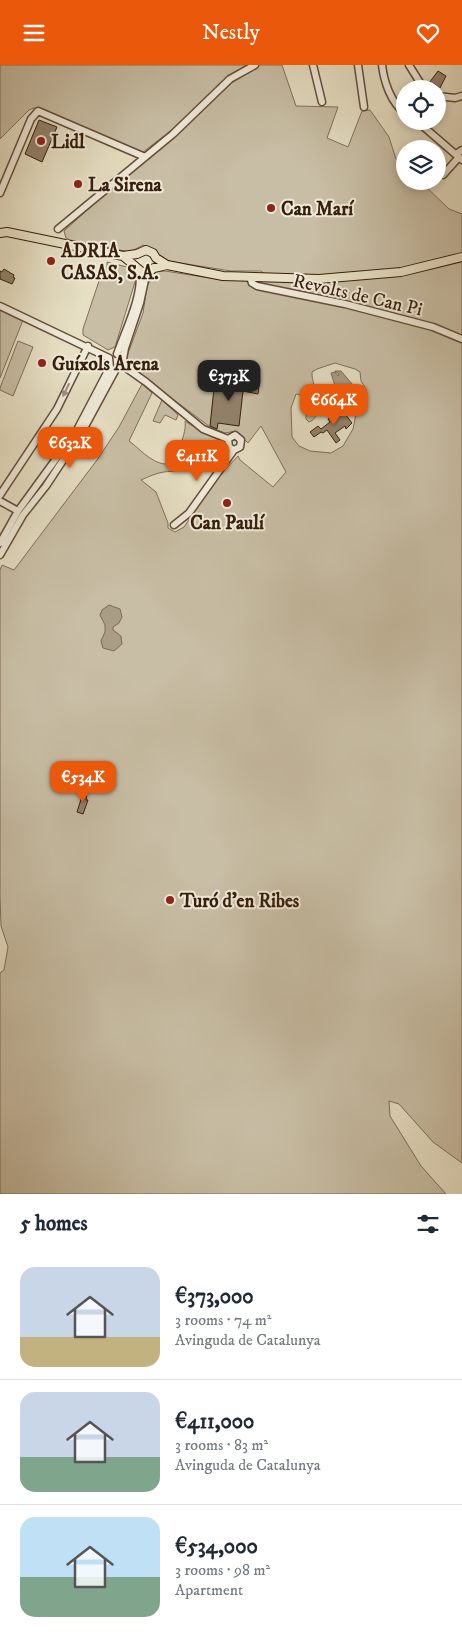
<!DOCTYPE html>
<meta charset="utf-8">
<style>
body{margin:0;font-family:"IM FELL DW Pica",serif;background:#f6f6f7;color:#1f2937;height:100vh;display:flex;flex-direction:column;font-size:19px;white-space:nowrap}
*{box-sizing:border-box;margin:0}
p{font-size:16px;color:#747a83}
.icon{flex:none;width:28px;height:28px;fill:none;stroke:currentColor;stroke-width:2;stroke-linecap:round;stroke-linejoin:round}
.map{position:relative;height:1129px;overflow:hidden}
.drawer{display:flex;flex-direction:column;background:#fff;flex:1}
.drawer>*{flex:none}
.buttons{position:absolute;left:396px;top:15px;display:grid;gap:10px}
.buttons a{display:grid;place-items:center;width:50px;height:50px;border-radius:50%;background:#fff;box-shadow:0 2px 8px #0003;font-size:25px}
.price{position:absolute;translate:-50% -42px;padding:0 11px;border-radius:10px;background:#ea580c;color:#fff;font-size:16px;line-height:32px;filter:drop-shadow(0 1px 2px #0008)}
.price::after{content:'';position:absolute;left:50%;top:30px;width:15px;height:11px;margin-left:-8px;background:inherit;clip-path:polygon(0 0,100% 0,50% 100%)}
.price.on{background:#222;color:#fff}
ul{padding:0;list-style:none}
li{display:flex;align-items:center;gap:15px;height:125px;padding:0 20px}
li+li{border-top:1px solid #e0e1e3}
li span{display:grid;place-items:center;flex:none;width:140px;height:100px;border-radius:15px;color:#555}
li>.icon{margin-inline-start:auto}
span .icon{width:60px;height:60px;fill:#fffc;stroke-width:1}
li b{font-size:21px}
h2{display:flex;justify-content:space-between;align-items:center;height:60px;padding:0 20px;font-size:21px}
header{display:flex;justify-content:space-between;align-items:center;height:65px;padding:0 20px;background:#ea580c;color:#fff;font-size:22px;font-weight:600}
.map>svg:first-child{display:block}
.green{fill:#c8bea5;stroke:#806e58;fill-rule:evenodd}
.water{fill:#aa9d85;stroke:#7c6a55}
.building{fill:#92826c;stroke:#371e0c}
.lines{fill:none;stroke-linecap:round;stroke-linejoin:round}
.minor-casing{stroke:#634e3a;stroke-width:9}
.major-casing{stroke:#371e0c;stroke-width:10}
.minor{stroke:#efead9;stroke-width:6}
.major{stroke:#e6dfc4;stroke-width:8}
.oneway{fill:#9c8e7d}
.poi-dot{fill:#8f2418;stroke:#efead9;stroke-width:2}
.labels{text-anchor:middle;stroke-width:4;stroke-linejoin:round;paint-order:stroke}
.poi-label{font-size:19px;font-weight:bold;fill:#371e0c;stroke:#efead9;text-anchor:start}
.street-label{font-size:19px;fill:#371e0c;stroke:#efead9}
</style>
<header><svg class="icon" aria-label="menu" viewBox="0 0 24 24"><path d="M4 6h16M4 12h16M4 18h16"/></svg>Nestly<svg class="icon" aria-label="heart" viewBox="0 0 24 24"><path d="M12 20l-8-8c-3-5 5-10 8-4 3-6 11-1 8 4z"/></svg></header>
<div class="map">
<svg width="462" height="1129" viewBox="0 0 462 1129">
<rect width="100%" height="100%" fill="#e6dfc4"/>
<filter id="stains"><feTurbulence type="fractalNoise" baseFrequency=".004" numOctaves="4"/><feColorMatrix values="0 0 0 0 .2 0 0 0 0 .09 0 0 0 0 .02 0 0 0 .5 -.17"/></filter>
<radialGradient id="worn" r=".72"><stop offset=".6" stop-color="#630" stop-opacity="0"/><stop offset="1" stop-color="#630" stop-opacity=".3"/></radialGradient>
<path class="green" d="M0,0H247L226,13L182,57L143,87L34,43L29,45L0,74Z
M257,0H282L296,41L338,42L327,73L348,82L362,46L370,45L389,72L396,94L405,102V116H420L449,144L462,149V1098L433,1077L399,1039L389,1036L390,1051L421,1101L446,1129H0V908L4,905L8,882L1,861L0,831V505L2,500L14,505L97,395L119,362L142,319L152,328L129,376C140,384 153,400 168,399C177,393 187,367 185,356L199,365L220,375L226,389C217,411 183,404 164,407C156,408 148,412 141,415L156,427L168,458V463L175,467L184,462L213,418L238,391L240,395L273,422L286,407L261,361L248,378L236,366L225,368L210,362L129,301L127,291L143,248L147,221L155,207L165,206L222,215L273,216L261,206H231L161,195L155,185L143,180L130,187L70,175L66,173L64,166L233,13ZM335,298L355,304L360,307L361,316L366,324L364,341L356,349L353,364L343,381L331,388L310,386L299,381L292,372L291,343L296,329L301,330L306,337V354L309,357C314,355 315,353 317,348C328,331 311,326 312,307L317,304Z
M107,197L131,203L135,208V217L115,282L108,285L83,270V264L101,210L107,206Z
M0,245L23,255L0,313Z
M18,276L33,282L13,331L0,325V323Z
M162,335L178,350L176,355L165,350L160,358L153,356Z"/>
<path class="water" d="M335,306H341L353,320L350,327L344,328L335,321L331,308L335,307L338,311L339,309Z
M109,540L120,544L122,552L119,558L113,562V565L121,571L122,579L114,586L103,583L101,576L105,567V560L100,550L102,545Z"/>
<path class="building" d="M438,6L446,11L440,23L434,19L429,23V18Z
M39,55L57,62L42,97L25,89Z
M4,204L14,210L13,212L15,213L12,219L0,214V206L2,207Z
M215,314L259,320L258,329L243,326L239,361L218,358L217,364L210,361Z
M342,345L352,358L346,364L345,361L335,368L340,375L336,378L327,365L323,368L321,367L314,372L310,367L318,361L321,364L330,357L328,354Z
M84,725L87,727L86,735H88L83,749L77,747Z"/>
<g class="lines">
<defs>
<path id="minor" d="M313,0L322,37
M358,0L364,42
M382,0C384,17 391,38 405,48
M409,0L424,24
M438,31L455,33L462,31
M417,56L462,95
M456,89L462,85
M443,110L459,92
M0,128L31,54L38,46L145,92
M58,164L173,69L230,14L255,0
M250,212L252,218L257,221L345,239L433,262L462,274
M0,241L109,293
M117,289C125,266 144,229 139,205
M122,300L146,317L203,364L228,374
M122,300L125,283L140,238L146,210L149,207
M228,374L235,370L241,375L240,382L234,385
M228,374L229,382L234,385
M0,430L57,344L88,281
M0,436L18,446
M174,460L189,448L234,385
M0,478L18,446L77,365L110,302L109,293
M0,490L23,450L46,421L83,365L116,304L122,300"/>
<path id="major" d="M0,168L7,167L123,191L142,207H149L154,203L167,200
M123,191L137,189L146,185L153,188L156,193L167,200L223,211L319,214L401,207L462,192"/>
</defs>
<use href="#minor" class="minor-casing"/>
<use href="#major" class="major-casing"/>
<use href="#minor" class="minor"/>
<use href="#major" class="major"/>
</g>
<defs><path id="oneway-solid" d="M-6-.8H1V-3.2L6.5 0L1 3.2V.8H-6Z" transform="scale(1.25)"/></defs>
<use class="oneway" href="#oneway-solid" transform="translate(66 325) rotate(116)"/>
<g class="poi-dot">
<circle cx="41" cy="76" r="5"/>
<circle cx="78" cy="119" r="5"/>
<circle cx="271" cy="143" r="5"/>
<circle cx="51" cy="196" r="5"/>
<circle cx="42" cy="298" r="5"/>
<circle cx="227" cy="438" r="5"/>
<circle cx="170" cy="835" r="5"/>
</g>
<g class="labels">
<g class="poi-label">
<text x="51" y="83">Lidl</text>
<text x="88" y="126">La Sirena</text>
<text x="281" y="150">Can Marí</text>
<text x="61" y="192">ADRIA<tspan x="61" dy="22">CASAS, S.A.</tspan></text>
<text x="52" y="305">Guíxols Arena</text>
<text x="227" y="464" text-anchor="middle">Can Paulí</text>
<text x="180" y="842">Turó d'en Ribes</text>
</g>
<g class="street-label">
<text transform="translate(358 229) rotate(13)" y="7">Revolts de Can Pi</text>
</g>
</g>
<rect width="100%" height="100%" filter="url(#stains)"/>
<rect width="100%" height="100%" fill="url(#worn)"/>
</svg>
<div class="buttons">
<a><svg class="icon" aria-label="locate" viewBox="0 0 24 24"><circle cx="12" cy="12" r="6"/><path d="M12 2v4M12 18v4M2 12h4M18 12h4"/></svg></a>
<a><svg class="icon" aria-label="layers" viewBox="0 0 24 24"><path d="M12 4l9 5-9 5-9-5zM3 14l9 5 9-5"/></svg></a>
</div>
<b class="price on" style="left:229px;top:337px">€373K</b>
<b class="price" style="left:334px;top:361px">€664K</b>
<b class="price" style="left:70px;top:404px">€632K</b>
<b class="price" style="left:197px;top:417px">€411K</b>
<b class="price" style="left:83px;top:738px">€534K</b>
</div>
<section class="drawer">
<h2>5 homes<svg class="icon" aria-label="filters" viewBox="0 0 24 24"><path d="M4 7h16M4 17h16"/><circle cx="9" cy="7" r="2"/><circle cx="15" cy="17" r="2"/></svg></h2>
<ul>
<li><span style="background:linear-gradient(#c9d6e8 70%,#c2b280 0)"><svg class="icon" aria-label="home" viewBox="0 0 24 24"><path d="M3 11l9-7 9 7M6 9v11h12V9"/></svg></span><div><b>€373,000</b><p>3 rooms · 74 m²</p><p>Avinguda de Catalunya</p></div></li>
<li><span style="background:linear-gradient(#c9d6e8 65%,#7fa58c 0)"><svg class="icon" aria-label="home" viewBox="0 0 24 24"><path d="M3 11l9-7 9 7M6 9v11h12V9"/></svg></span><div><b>€411,000</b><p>3 rooms · 83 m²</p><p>Avinguda de Catalunya</p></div></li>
<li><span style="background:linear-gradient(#bfe0f5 60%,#7fa58c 0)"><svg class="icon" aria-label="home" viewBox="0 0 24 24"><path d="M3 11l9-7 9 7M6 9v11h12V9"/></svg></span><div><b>€534,000</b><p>3 rooms · 98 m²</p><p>Apartment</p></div></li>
</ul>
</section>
